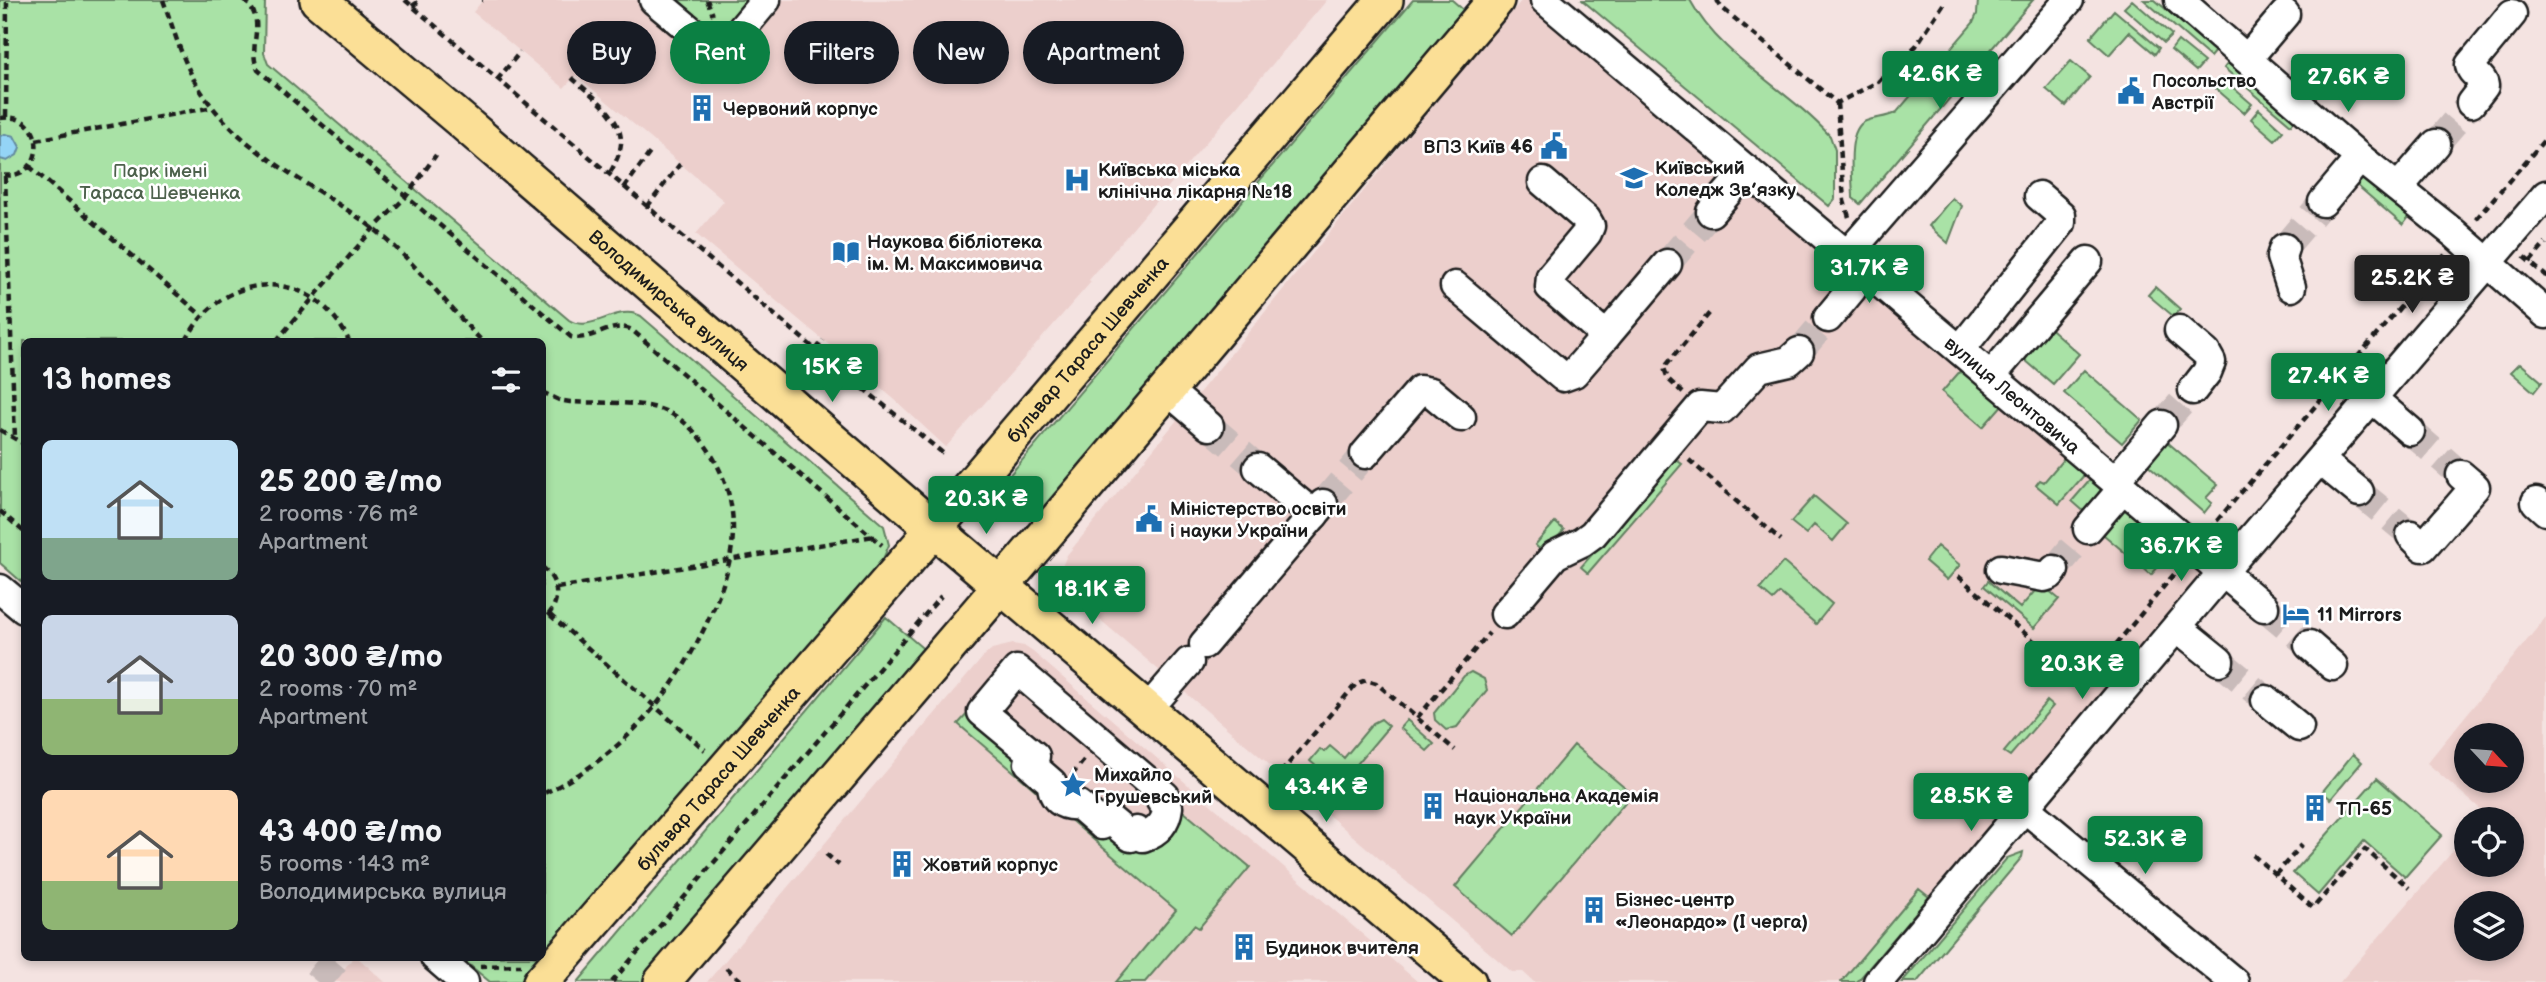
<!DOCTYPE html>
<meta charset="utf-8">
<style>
body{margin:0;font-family:"Balsamiq Sans",sans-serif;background:#242831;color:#f1f3f6;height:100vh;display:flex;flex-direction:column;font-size:26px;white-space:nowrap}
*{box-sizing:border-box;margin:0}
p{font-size:23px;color:#9ea1a6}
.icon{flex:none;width:38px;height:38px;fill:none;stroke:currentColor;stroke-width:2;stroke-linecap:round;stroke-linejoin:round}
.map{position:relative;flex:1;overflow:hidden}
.details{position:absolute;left:21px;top:338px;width:525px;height:623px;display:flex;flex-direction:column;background:#171b24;border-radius:10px;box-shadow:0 4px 10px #0003}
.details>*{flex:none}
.top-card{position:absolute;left:567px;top:21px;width:665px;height:63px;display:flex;gap:14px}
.needle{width:46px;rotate:116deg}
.controls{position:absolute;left:2454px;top:723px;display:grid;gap:14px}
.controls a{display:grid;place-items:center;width:70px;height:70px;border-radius:50%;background:#171b24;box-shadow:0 4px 10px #0003;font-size:35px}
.price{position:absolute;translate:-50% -60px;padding:0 16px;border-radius:7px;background:#0b8043;color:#fff;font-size:23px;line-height:46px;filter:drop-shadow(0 2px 4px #0008)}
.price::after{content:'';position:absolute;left:50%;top:42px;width:21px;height:16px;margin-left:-10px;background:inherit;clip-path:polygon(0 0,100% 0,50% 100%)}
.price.on{background:#222;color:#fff}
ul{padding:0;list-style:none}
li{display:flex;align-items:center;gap:21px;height:175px;padding:0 21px}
li span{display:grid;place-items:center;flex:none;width:196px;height:140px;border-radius:10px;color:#555}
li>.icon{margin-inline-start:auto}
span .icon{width:84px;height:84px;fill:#fffc;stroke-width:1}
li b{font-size:30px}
h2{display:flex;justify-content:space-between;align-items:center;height:84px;padding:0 21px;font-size:30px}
.chip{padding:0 24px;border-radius:32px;background:#171b24;box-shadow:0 4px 10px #0003;font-size:24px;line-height:63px}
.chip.on{background:#0b8043;color:#fff}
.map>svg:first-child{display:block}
.built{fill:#eccfcc;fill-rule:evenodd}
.green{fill:#a9e2a6;stroke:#627f61;stroke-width:2}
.water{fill:#94d4f6;stroke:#648a9f;stroke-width:2}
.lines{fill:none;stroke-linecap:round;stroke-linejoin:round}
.minor-tunnel{stroke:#c9bbba;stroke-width:28;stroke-dasharray:28 14;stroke-linecap:butt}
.minor-casing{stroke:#1c1c1c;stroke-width:33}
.major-casing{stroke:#1c1c1c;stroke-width:40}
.path{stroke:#1c1c1c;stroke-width:4.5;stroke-dasharray:7 5;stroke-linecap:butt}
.minor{stroke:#fff;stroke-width:28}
.major{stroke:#fbdf96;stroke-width:35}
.labels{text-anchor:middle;stroke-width:5;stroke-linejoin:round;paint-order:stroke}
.poi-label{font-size:19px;font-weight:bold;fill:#1c1c1c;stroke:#fff;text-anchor:start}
.park-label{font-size:19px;fill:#4d614c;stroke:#fff}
.street-label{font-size:19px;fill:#1c1c1c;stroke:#fff}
</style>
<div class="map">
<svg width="2546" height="982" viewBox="0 0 2546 982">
<rect width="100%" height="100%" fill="#f4e3e1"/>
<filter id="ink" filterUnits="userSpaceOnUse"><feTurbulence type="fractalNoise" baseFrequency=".0143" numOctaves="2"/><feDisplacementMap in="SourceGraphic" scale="14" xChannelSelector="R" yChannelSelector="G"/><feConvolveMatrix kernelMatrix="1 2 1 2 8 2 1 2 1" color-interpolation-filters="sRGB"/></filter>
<g filter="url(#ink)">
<path class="built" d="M483,0H1327L1089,280L1091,282L946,447L894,399L696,234L724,201L576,75L564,88L473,12Z
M1522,0H1533L2201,572L2196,583L1857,982H1534L1523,972H1512L1070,594L1061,580L1060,571L1067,555L1458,75Z
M2546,617V982H2340L2466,836V864H2511V819H2480L2485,813L2427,763ZM2466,735H2511V780H2466ZM2511,903V948H2466V903Z
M1013,644L1024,646L1033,652L1418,982H707L984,656L992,649Z
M354,957H357L385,982H333Z"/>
<path class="green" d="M0,0H265L264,53L268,64L569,320C591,334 617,303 641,316L884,526L889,545L881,564L524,981L490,982L460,957H542V341H24V584L0,563Z
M663,0H758L718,47Z
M1413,0H1452L1467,13L1040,517L1002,484Z
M1582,0H1690C1721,58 1787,88 1830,136L1835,150V199L1829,206Z
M1978,0H2033L1860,204L1853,198C1853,180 1845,129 1866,121C1877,117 1886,118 1897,112L1973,23L1977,14Z
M2132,0L2172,35L2164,43L2124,8Z
M2144,0H2155L2215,51L2210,57Z
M2114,10L2159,48L2155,54L2129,32L2109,55L2090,38Z
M2178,41L2204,62L2196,71L2171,50Z
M2071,61L2090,77L2066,106L2046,89Z
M2228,63L2295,120L2291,125L2224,68Z
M2222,78L2252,104L2244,113L2214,87Z
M2259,109L2283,131L2275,140L2251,119Z
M2358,174L2409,217L2403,225L2352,181Z
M1952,198L1962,206L1948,243L1929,226Z
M2155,287L2180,309L2173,316L2148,295Z
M2044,323L2079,354L2053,384L2018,354Z
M2520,363L2542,382L2534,392L2511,372Z
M1962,369L2003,404L1983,427L1942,392Z
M2084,370L2142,420L2122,443L2064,393Z
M2166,441L2218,485L2206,498L2212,503L2204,513L2147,464Z
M2066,456L2086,473L2059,504L2036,485L2040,480L2044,482Z
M1675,459L1682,464L1588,573L1581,567Z
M2091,479L2107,492L2088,515L2072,501Z
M1814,496L1847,524L1833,541L1814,525L1806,534L1791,522Z
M2120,504L2151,530L2129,556L2098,530Z
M1555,522L1564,530L1544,553L1535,545Z
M2158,535L2174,549L2151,575L2136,561Z
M1937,546L1960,565L1947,580L1925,561Z
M1783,562L1832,604L1816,624L1780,593L1773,600L1760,589Z
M1988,581L2020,608L2041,584L2059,599L2034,628L1984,586Z
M886,617L927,652L646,982H578Z
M1471,672L1484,679L1487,690L1457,727L1446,730L1435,720L1434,713L1464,676Z
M2047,701L2053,706L2010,756L2004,752Z
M971,710L1052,783L1143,837L1165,796L1250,867L1199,928L1194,925L1145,982H1116L1176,910L958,724Z
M1381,719L1389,726L1347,776L1353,781L1345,791L1310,761L1320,749L1324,752L1330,746L1344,758L1373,723Z
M1407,720L1434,744L1427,751L1400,728Z
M1574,745L1632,794L1512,936L1455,887Z
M2353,754L2362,762L2331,799L2322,792Z
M2377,778L2442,835L2405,877L2364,841L2318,895L2293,873Z
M2023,852L2022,857L1917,982H1902L2007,858Z
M1919,889L1929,897L1857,982H1841Z"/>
<path class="water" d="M5,134L14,136L20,147L17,155L7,161L0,159V136Z"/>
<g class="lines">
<path class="minor-tunnel" d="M2436,144L2471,103
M2284,248L2323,202
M1667,264L1711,212
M1799,352L1828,318
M2162,425L2193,390
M1209,426L1258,468
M2410,431L2461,475
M2359,492L2411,535
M1323,504L1365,454
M2054,570L2088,529
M2264,607L2309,645
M2219,661L2266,700
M317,982L338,957"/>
<defs>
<g id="minor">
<path d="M654,0L720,55L766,0"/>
<path id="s1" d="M1545,0L2264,607"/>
<path d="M2179,0L2360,158L2455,234L2546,314"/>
<path d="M2247,59L2285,14"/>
<path d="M2471,103L2484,86C2483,76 2471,74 2470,65L2512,14"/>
<path d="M1543,182L1586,219L1590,226L1587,233L1551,276L1550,287L1606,336L1667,264"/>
<path d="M2398,188L2436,144"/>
<path d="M2323,202L2360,158"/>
<path d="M1711,212L1747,170"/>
<path d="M2284,248L2281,257L2291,287"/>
<path d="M1455,286L1563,377L1574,373L1606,336"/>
<path d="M1828,318L1852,289L1847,255L2069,0"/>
<path d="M2179,330L2206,353L2211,362L2207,372L2193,390"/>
<path d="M1960,350L2061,223V215L2039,196"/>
<path d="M1991,376L2088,261"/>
<path d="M1166,389L1209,426"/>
<path d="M2373,399L2410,431"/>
<path d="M1365,454L1420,390L1431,392L1461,417"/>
<path d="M2320,460L2359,492"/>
<path d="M1258,468L1314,515"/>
<path d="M2115,481L2162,425"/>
<path d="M2536,502L2546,511"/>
<path d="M2088,529L2123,488"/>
<path d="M2411,535L2423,547L2475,487L2461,475"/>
<path d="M2001,569L2044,577L2050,575L2054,570"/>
<path d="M0,589L24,609"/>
<path d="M1505,614L1555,555L1582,542L1593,534L1700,407L1722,409L1759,368L1789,361L1799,352"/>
<path d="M2177,627L2219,661"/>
<path d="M1204,644L1323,504"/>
<path d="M2309,645L2333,666"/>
<path d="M1017,670L1165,796L1161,801L1168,807C1166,823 1158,832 1143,837L1136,831L1131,837L1108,818L1102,825L1079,805C1063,807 1052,799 1052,783L1029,763L1035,756L982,712Z"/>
<path d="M2266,700L2299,727"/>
<path d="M1148,709L1189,662"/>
<path d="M2025,808L2234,982"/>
<path d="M435,957L464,982"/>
<path d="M1878,982L2216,580L2546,195"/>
</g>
<g id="major">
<path id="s2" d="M318,0L463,122L934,529L1468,982"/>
<path id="s3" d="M541,982L934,529L1385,0"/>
<path d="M662,982L1042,538L1496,0"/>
</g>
</defs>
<use href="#minor" class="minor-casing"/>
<use href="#major" class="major-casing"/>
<path class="path" d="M163,0C174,30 182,61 199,88C244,160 323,186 384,237C418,266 450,309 482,341
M244,0C269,21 246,45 258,70L571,337C592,342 613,320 632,330L882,545
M405,0L816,350L944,454
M482,0H483
M707,0L713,15
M1717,0L1721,7L1837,103L1878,82L1916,46L1946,0
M412,6L421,0
M572,78C590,94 623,117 621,144C620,155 614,165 609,175
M497,80L520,52
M1837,103L1844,201L1849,217
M6,117L7,0
M0,118C49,110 48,183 0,175
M36,140L213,107
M29,166L201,315
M5,176L15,438
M624,188L652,150
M647,207L680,164
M2476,219L2546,138
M2524,257L2546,276L2545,280
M2530,262L2546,243
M186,341C222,268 314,265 349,341
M276,341L373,229L405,198L436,155
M816,350L823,340
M542,392L559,400L570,402C602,404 640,399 670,413C693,425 711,450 721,473C743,522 732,569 710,616C675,694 621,758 542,794
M1683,393L1668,379L1664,368L1712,310
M0,430L24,444
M1689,460L1781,540
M0,511L24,532
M2209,530L2445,255
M542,567C561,582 561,606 542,621
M1958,576L2078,679
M557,588L874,536
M550,615L705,750
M2074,684L2084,683L2180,567
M1417,718L1489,633
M1072,775L1084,760
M1273,782L1356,684L1366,680L1376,683L1455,750
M826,854L839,865
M2253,855L2313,908L2365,849L2409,888
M2275,875L2302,845
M480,966L521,965
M726,968L743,982
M612,982L941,596"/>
<use href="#minor" class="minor"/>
<use href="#major" class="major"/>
</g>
</g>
<defs>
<symbol id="civic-bare" viewBox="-9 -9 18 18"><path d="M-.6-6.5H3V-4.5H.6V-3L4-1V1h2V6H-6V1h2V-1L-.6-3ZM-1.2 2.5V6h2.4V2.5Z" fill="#1f6fb2" stroke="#fff" stroke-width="2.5" paint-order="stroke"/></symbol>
<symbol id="building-bare" viewBox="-9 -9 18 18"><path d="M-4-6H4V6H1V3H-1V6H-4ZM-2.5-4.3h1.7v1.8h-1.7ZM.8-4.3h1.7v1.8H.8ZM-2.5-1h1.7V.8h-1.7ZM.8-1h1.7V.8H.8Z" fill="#1f6fb2" stroke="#fff" stroke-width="2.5" paint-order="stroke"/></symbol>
<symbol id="university-bare" viewBox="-9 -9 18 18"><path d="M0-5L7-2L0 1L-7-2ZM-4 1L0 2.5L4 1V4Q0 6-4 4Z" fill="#1f6fb2" stroke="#fff" stroke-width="2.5" paint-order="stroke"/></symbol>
<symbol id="hospital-bare" viewBox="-9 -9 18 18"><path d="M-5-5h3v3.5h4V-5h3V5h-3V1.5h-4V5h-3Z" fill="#1f6fb2" stroke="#fff" stroke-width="2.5" paint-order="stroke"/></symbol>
<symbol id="library-bare" viewBox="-9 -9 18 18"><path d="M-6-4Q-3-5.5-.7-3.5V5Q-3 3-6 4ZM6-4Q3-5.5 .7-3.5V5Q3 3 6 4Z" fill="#1f6fb2" stroke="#fff" stroke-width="2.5" paint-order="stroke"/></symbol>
<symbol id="hotel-bare" viewBox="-9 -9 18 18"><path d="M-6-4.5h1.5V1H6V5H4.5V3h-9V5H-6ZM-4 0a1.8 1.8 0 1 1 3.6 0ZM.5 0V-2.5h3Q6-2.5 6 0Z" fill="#1f6fb2" stroke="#fff" stroke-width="2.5" paint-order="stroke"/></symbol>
<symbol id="sight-bare" viewBox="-9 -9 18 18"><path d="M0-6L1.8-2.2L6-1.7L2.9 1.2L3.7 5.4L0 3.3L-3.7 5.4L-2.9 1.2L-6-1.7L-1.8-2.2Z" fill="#1f6fb2" stroke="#fff" stroke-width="2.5" paint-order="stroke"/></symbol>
</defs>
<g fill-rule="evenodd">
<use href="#civic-bare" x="2112" y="72" width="38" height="38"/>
<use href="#building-bare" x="683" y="89" width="38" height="38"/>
<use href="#civic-bare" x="1535" y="127" width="38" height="38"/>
<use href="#university-bare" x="1615" y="159" width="38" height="38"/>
<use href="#hospital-bare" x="1058" y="161" width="38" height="38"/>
<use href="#library-bare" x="827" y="233" width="38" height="38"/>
<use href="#civic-bare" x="1130" y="500" width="38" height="38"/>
<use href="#hotel-bare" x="2277" y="595" width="38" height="38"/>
<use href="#sight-bare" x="1054" y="766" width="38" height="38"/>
<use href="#building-bare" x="1414" y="787" width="38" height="38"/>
<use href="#building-bare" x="2296" y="789" width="38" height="38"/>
<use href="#building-bare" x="883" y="845" width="38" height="38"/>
<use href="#building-bare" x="1575" y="891" width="38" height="38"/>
<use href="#building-bare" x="1225" y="928" width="38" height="38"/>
</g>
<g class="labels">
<g class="poi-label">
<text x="2152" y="87">Посольство<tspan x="2152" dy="22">Австрії</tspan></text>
<text x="723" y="115">Червоний корпус</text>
<text x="1533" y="153" text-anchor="end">ВПЗ Київ 46</text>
<text x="1655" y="174">Київський<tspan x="1655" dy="22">Коледж Зв’язку</tspan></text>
<text x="1098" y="176">Київська міська<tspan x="1098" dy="22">клінічна лікарня №18</tspan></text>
<text x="867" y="248">Наукова бібліотека<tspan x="867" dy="22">ім. М. Максимовича</tspan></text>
<text x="1170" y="515">Міністерство освіти<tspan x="1170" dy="22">і науки України</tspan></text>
<text x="2317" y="621">11 Mirrors</text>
<text x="1094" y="781">Михайло<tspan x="1094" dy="22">Грушевський</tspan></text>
<text x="1454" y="802">Національна Академія<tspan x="1454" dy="22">наук України</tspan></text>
<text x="2336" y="815">ТП-65</text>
<text x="923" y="871">Жовтий корпус</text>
<text x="1615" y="906">Бізнес-центр<tspan x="1615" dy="22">«Леонардо» (I черга)</tspan></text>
<text x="1265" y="954">Будинок вчителя</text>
</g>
<g class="park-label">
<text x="160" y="177">Парк імені<tspan x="160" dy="22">Тараса Шевченка</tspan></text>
</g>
<g class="street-label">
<text dy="7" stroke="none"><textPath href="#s2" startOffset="462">Володимирська вулиця</textPath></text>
<text dy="7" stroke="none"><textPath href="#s3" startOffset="836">бульвар Тараса Шевченка</textPath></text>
<text dy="7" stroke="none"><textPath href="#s1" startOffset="612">вулиця Леонтовича</textPath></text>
<text dy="7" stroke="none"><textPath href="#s3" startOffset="270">бульвар Тараса Шевченка</textPath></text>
</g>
</g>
</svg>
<div class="controls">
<a><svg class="needle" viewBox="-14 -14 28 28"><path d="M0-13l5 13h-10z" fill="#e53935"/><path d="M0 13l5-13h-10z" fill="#9ea1a6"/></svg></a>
<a><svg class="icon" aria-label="locate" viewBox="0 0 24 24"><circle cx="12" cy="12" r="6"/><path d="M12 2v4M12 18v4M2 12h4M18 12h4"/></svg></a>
<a><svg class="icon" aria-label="layers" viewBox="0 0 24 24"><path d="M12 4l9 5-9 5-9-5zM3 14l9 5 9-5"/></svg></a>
</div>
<b class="price" style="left:1940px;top:111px">42.6K ₴</b>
<b class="price" style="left:2348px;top:114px">27.6K ₴</b>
<b class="price" style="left:1869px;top:305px">31.7K ₴</b>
<b class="price on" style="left:2412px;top:315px">25.2K ₴</b>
<b class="price" style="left:832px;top:404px">15K ₴</b>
<b class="price" style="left:2328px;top:413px">27.4K ₴</b>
<b class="price" style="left:986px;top:536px">20.3K ₴</b>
<b class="price" style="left:2181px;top:583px">36.7K ₴</b>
<b class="price" style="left:1092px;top:626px">18.1K ₴</b>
<b class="price" style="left:2082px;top:701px">20.3K ₴</b>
<b class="price" style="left:1326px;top:824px">43.4K ₴</b>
<b class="price" style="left:1971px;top:833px">28.5K ₴</b>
<b class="price" style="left:2145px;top:876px">52.3K ₴</b>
<div class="top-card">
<a class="chip">Buy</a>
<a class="chip on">Rent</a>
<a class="chip">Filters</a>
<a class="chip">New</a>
<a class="chip">Apartment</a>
</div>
<section class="details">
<h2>13 homes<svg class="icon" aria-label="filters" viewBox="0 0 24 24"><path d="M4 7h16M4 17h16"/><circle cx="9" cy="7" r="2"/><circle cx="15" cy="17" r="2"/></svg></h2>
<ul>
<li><span style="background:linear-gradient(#bfe0f5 70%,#7fa58c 0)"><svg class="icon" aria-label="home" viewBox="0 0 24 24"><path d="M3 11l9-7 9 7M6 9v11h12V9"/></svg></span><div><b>25 200 ₴/mo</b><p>2 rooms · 76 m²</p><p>Apartment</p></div></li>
<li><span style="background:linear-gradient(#c9d6e8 60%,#8fb573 0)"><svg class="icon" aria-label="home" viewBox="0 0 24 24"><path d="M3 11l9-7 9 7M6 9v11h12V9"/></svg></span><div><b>20 300 ₴/mo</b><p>2 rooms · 70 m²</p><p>Apartment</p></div></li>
<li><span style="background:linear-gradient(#ffd9b3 65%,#8fb573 0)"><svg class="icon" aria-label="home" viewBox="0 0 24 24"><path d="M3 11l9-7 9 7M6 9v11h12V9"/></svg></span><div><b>43 400 ₴/mo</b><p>5 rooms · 143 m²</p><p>Володимирська вулиця</p></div></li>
</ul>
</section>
</div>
